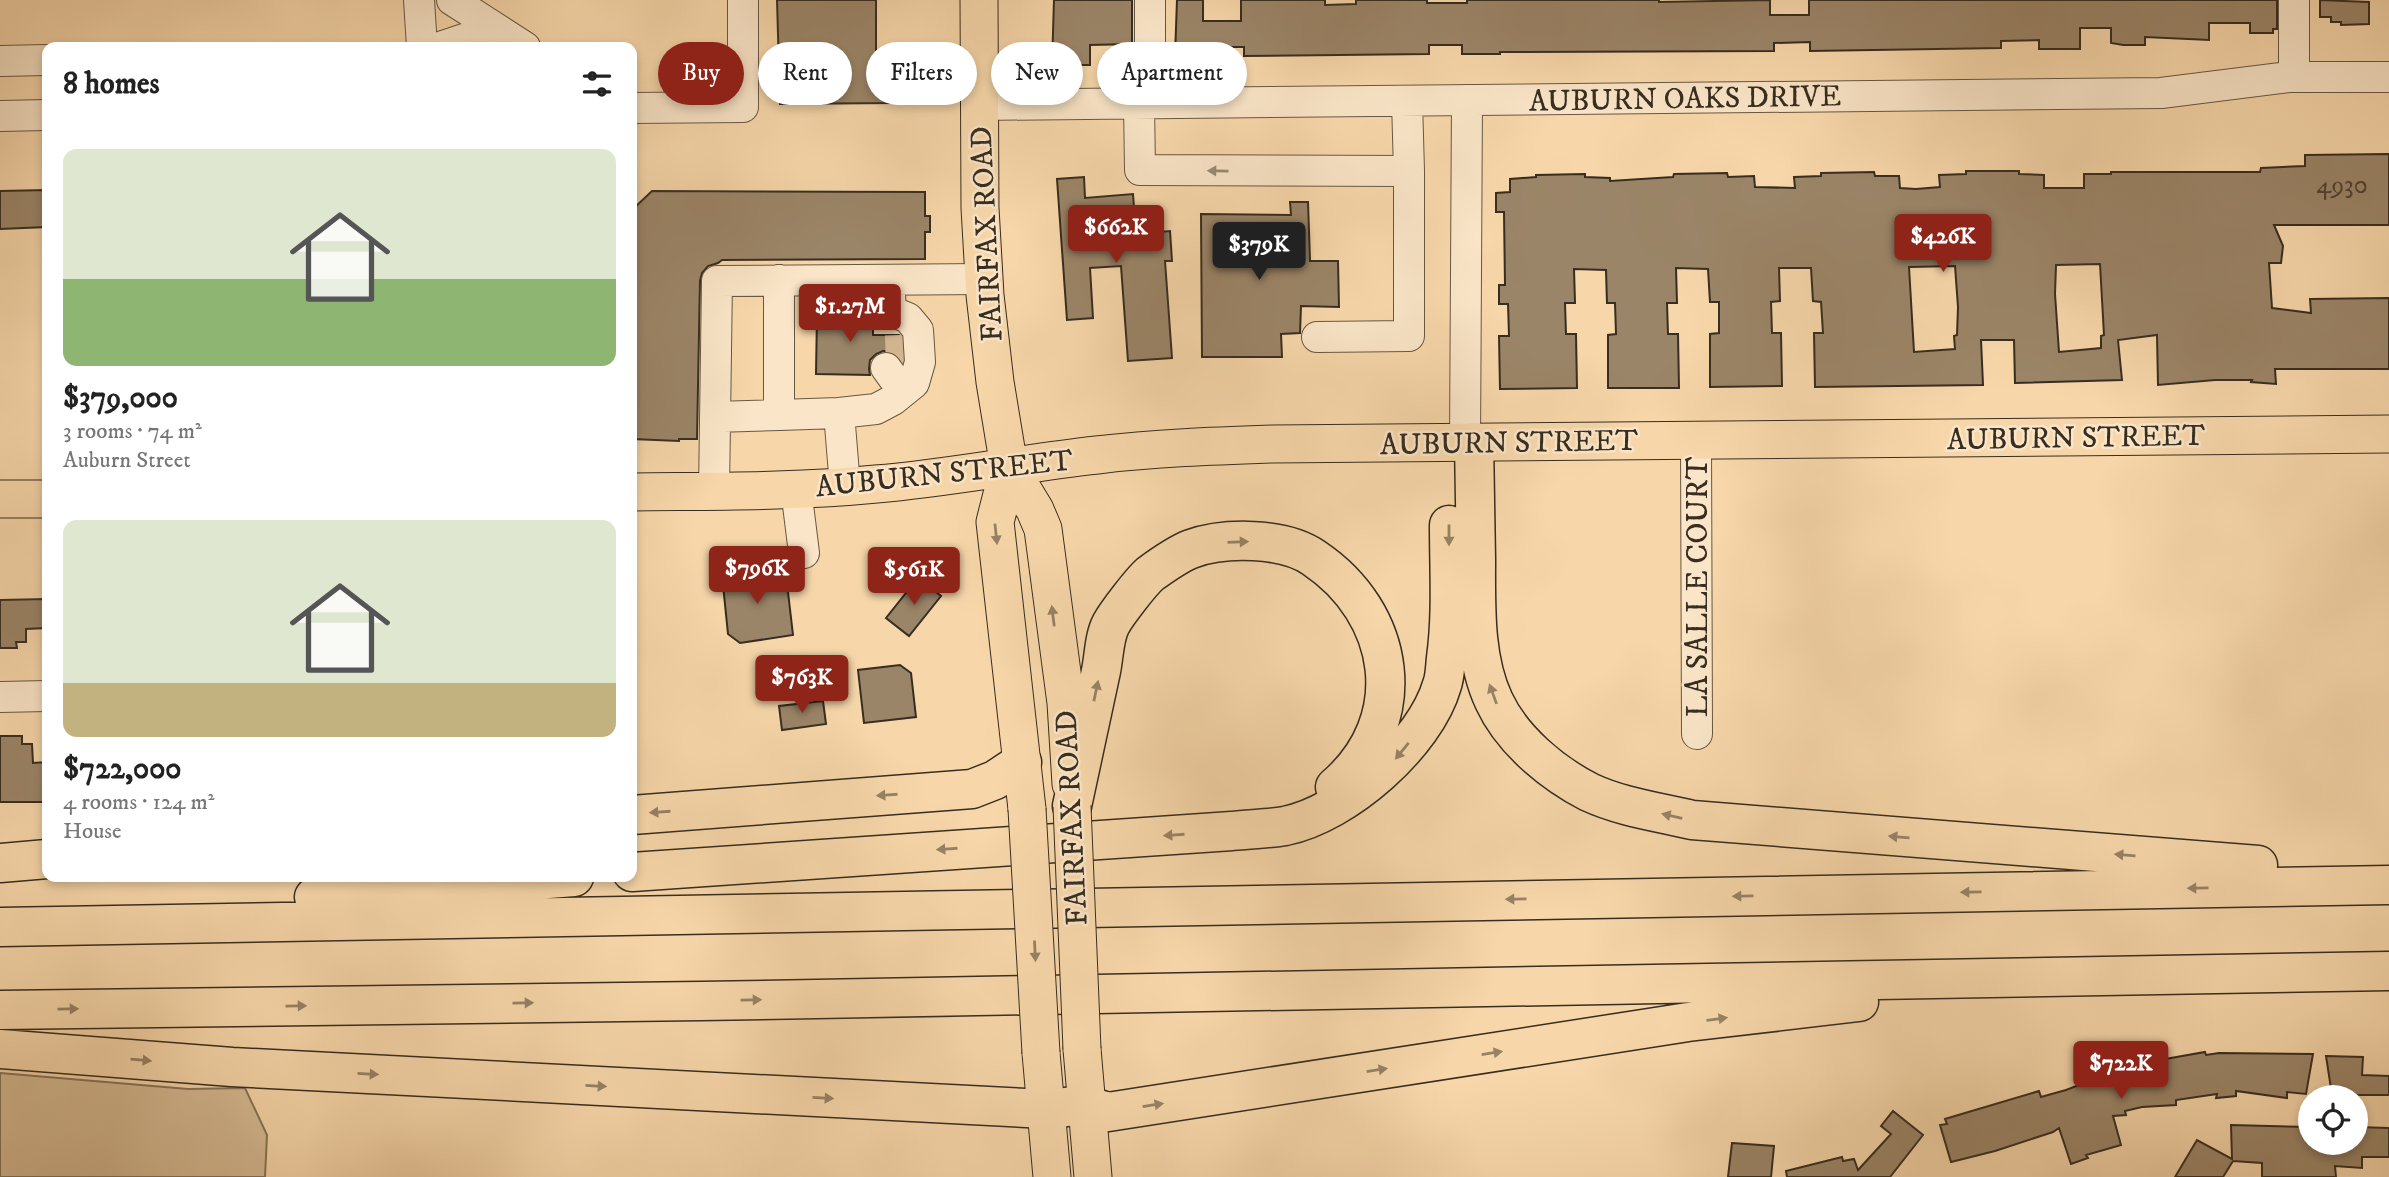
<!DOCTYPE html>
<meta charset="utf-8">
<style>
body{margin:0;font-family:"IM FELL DW Pica",serif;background:#f6f6f6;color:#222;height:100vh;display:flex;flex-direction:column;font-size:26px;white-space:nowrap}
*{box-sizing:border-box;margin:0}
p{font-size:23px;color:#767676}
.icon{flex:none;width:38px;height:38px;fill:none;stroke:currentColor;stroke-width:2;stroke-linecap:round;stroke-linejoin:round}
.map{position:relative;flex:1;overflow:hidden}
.panel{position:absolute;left:42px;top:42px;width:595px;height:840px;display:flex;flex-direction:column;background:#fff;border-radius:14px;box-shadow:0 4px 10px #0003}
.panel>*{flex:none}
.hud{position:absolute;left:658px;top:42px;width:665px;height:63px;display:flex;gap:14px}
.fabs{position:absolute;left:2298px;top:1085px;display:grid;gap:14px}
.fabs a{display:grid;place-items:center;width:70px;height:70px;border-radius:50%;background:#fff;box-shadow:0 4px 10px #0003;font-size:35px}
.price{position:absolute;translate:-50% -60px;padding:0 16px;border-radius:7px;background:#8f2418;color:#fff;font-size:23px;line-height:46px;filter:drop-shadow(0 2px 4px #0008)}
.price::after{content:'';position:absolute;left:50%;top:42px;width:21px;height:16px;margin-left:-10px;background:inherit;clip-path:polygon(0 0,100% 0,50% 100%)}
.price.current{background:#222;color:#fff}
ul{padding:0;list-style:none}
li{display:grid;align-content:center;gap:14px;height:371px;padding:0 21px}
li span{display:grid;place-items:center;height:217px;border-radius:14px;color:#555}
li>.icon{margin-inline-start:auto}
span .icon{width:126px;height:126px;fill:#fffc;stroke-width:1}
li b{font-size:30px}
h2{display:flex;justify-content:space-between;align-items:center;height:84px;padding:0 21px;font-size:30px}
.pill{padding:0 24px;border-radius:32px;background:#fff;box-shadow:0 4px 10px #0003;font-size:24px;line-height:63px}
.pill.current{background:#8f2418;color:#fff}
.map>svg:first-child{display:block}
.green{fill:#d6ba93;stroke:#86745a;stroke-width:2}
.building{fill:#9b8568;stroke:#372d20;stroke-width:2;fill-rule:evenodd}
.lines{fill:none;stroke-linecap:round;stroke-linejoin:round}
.minor-tunnel{stroke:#d1b58e;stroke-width:30;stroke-dasharray:30 15;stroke-linecap:butt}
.minor-casing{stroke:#675842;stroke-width:32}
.major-casing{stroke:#372d20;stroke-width:39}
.highway-casing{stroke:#372d20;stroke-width:41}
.minor{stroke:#fae5c8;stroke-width:30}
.major{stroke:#f7d7aa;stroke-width:37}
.highway{stroke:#f7d7aa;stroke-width:38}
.major-bridge-casing{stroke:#372d20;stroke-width:39;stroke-linecap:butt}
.major-bridge{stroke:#f7d7aa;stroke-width:37}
.oneway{fill:#988974}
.oneway2{fill:#978265}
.labels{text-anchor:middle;stroke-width:5;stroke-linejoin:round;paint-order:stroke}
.number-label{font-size:26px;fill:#504332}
.street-label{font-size:30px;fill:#372d20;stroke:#fae5c8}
</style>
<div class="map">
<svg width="2389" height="1177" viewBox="0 0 2389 1177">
<rect width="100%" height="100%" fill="#f7d7aa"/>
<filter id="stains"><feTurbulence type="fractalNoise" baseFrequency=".00286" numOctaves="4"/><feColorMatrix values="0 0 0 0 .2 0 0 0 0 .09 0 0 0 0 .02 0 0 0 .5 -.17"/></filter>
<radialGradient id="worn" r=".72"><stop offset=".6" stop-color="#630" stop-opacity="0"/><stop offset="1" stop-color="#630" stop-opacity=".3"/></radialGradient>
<path class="green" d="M0,1073L188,1089L245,1088L267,1135L265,1177H0Z"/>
<path class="building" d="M777,0H876V59H892L893,103L780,104Z
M1054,0H1132V44L1090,45V65H1052Z
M1177,0H1203V21H1241V0H1325V5L1356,4V0H1427V3H1467V0H1659V2L1770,0V15H1809V0H2277V29H2273V33H2250V23H2209V40L2145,37V45H2123L2111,43V28H2080V49H2039V40L2001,41V48L1810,51V42L1774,43V51L1500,52V54H1462V45H1429V54L1244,56V47H1208V56H1175Z
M2320,0L2369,2V24L2341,25V22H2331V17H2320Z
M2389,154V225H2274L2283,246L2281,263H2269L2272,308L2311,313L2310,299L2389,298V369H2275L2276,384L2251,382L2252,380H2215L2158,385L2157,335L2118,340L2122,380L2015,383L2014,340H1981L1983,385L1815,387L1814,333H1823L1821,302L1813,301L1811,268H1779L1780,301L1771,302L1772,333H1781L1782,386L1710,387V334L1719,333V302H1710L1708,269L1676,268L1677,303H1667L1668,334H1678L1679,388H1608V335L1616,334L1615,303H1607L1606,270L1574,269L1575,303H1565L1566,334H1576L1577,388L1500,389L1499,336H1509L1508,304H1499V285H1505L1504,212H1496V193L1510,192V179L1536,177V175L1585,174V177L1610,178V181L1673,177L1674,174L1727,173L1728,177L1754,176L1755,187L1795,188L1794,177L1821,176V173L1874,172L1875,176H1899L1900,188L1916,189L1940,187L1939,175L1966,174V171H2019V174L2044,175V188H2084V174H2111V172H2260L2261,168L2305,166V155ZM2100,264L2104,335L2101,336V348L2059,352L2055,294L2056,265ZM1955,266L1958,307L1957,335L1954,336L1955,349L1914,352L1909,267Z
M1084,177L1085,198L1133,194L1136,234L1170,231L1172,261H1165L1172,358L1128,361L1121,266L1090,268L1093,318L1067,320L1057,179Z
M47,190V227L0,229V191Z
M652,191L925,192V216H930V232H925V259L722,260L718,263L708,266L702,273L700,281L697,439H679V441L632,439V210Z
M1290,202H1308L1310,261H1338L1339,307L1301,306L1300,333L1281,334L1282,357H1202L1201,214L1291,215Z
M817,314H873V335H899L901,337L902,361L894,352L883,351L876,354L870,360L869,369L870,375L816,374Z
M778,568L779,576L786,575L793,635L740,643L728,634L722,575Z
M918,578L941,596L909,636L886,618Z
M47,599V628L26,629V642H16L17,648H0V600Z
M900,665L911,673L916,717L864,723L858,670Z
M823,701L826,724L782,730L779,706Z
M0,736H22V744H32L33,763L47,762V802H0Z
M2205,1052L2206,1055L2219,1053L2313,1054L2306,1094L2287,1092V1098L2236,1091V1096L2216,1098L2217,1094L2176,1100V1105L2142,1107L2125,1111L2126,1115L2113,1116L2121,1145L2086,1155L2088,1158L2071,1164L2059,1128L2053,1132L1995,1151L1951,1162L1940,1125L1947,1124L1945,1119L2039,1091L2041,1097L2066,1090L2110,1073L2121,1072L2120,1067Z
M2326,1056L2363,1057L2362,1075L2389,1076V1095H2332Z
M1893,1111L1923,1135L1890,1177H1787L1786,1171L1842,1157L1843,1161L1854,1159L1858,1170L1891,1134L1881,1126Z
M2231,1125L2310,1127V1143H2356V1127L2389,1128V1157H2362V1168L2335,1166L2336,1177H2262V1163L2233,1161L2223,1177H2175L2197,1140L2232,1159Z
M1732,1143L1774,1146L1771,1177H1728Z"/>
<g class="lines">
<path class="minor-tunnel" d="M900,335L901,368"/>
<defs>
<path id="minor" d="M419,0L422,47
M452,0L525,47
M1150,0V103
M440,47L494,29
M0,61L47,60
M2294,77V0
M1407,101L1409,171
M1139,103L1140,170L1409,171V336L1317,337
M979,105L2161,93L2289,77H2389
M632,108L743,107V0
M0,116L47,115
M779,280V415L839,413L845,486
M886,368L894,379
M839,413L876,409L893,400L914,383L920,362L918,330L908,318L891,311L889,280
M715,417L779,415
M1696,440L1697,734
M1465,443L1467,100
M796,489L804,553
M714,491L717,281L984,279
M0,697L47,696"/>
<path id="major" d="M979,0L980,208L985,295L995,382L1009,467L1035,510L1043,529L1066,703L1071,784
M1009,467L995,522L1027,809
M632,492C713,491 795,492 876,484C950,478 1023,463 1097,455C1155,448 1213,446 1272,444L2389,434
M0,499H47
M1082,1049L1093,1177
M1041,1053L1052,1177"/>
<path id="highway" d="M1474,442C1475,481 1475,520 1476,560C1476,606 1474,659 1494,701C1512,740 1552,773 1589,792C1621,807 1658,812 1692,820L2258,865
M1072,806C1082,761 1091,716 1101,671C1104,657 1104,637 1111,624C1117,613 1141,582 1150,574C1161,566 1178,554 1191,549C1224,537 1284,537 1314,558C1396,613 1413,720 1335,787
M632,815L972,789L995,780L1022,762
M0,863L47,859
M632,872L1232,831C1249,829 1268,829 1285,826C1345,814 1425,744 1442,685C1445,677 1445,667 1446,658C1452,614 1449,569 1449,525
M314,897L574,877
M0,927L2389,885
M0,1010L701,1001L2389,971
M0,1049L232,1067L1046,1109L1086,1105L1108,1112L1688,1022L1859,1002"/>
</defs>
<use href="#minor" class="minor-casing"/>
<use href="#major" class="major-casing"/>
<use href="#highway" class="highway-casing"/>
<use href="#minor" class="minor"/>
<use href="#major" class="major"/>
<use href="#highway" class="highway"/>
<defs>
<path id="major-bridge" d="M1072,806L1082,1049
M1027,809L1041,1053"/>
</defs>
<use href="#major-bridge" class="major-bridge-casing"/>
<use href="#major-bridge" class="major-bridge"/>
</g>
<defs><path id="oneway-solid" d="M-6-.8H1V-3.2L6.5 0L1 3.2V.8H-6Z" transform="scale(1.75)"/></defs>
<use class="oneway" href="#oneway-solid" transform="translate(1218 171) rotate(-179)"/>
<g class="oneway2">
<use href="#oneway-solid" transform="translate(996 534) rotate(84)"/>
<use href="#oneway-solid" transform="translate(1449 535) rotate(90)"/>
<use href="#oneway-solid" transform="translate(1238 542) rotate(-2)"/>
<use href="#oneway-solid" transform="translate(1053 616) rotate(-97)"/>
<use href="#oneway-solid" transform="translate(1096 691) rotate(-78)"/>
<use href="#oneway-solid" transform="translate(1493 694) rotate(-110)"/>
<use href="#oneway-solid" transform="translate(1402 751) rotate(129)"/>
<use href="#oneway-solid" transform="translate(887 795) rotate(176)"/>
<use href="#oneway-solid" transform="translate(660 812) rotate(176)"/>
<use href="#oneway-solid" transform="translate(1672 816) rotate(-167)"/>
<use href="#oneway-solid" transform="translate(1174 835) rotate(176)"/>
<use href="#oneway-solid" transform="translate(1899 837) rotate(-175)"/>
<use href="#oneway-solid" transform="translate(947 849) rotate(176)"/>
<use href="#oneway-solid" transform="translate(2125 855) rotate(-175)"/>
<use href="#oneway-solid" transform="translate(2198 888) rotate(179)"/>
<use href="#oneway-solid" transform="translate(1971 892) rotate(179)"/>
<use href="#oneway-solid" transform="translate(1743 896) rotate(179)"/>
<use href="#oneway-solid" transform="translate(1516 899) rotate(179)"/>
<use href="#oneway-solid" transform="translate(1035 951) rotate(87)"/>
<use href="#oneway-solid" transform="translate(751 1000) rotate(-1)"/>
<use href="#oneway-solid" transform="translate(523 1003) rotate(-1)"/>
<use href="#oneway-solid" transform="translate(296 1006) rotate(-1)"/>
<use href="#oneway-solid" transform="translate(68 1009) rotate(-1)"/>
<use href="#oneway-solid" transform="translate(1717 1019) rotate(-7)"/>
<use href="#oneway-solid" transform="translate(1492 1053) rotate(-9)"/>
<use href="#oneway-solid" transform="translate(141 1060) rotate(5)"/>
<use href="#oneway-solid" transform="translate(1377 1070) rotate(-9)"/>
<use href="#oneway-solid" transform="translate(368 1074) rotate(3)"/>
<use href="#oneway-solid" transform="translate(596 1086) rotate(3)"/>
<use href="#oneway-solid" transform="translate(823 1098) rotate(3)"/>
<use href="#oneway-solid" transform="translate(1153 1105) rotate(-9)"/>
</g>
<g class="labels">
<g class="number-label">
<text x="2342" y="193">4930</text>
</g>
<g class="street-label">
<text transform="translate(1685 98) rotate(-1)" y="10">AUBURN OAKS DRIVE</text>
<text transform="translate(986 234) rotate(-93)" y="10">FAIRFAX ROAD</text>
<text transform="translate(2076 437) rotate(-1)" y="10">AUBURN STREET</text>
<text transform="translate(1509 442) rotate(-1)" y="10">AUBURN STREET</text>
<text transform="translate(944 473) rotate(-6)" y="10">AUBURN STREET</text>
<text transform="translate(1697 587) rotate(-90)" y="10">LA SALLE COURT</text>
<text transform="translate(1071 818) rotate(-93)" y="10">FAIRFAX ROAD</text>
</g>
</g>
<rect width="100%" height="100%" filter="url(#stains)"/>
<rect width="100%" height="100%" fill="url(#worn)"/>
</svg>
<div class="fabs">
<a><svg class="icon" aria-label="locate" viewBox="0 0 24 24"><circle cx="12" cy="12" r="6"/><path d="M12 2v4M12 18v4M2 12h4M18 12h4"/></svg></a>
</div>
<b class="price" style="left:1116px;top:265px">$662K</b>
<b class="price" style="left:1943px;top:274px">$426K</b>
<b class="price current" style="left:1259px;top:282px">$379K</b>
<b class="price" style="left:850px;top:344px">$1.27M</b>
<b class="price" style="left:757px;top:606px">$796K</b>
<b class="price" style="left:914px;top:607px">$561K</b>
<b class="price" style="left:802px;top:715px">$763K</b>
<b class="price" style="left:2121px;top:1101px">$722K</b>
<div class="hud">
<a class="pill current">Buy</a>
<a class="pill">Rent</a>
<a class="pill">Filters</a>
<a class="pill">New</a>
<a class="pill">Apartment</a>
</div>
<section class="panel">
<h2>8 homes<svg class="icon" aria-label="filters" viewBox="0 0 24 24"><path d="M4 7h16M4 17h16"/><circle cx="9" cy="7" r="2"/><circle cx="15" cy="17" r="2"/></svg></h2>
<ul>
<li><span style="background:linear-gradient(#dfe7d0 60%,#8fb573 0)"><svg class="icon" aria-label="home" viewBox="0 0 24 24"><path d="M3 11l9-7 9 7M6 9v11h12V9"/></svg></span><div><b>$379,000</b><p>3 rooms · 74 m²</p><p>Auburn Street</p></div></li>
<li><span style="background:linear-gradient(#dfe7d0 75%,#c2b280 0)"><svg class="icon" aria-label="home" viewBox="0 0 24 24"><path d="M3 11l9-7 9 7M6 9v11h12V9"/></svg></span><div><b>$722,000</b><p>4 rooms · 124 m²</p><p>House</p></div></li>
</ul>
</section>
</div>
